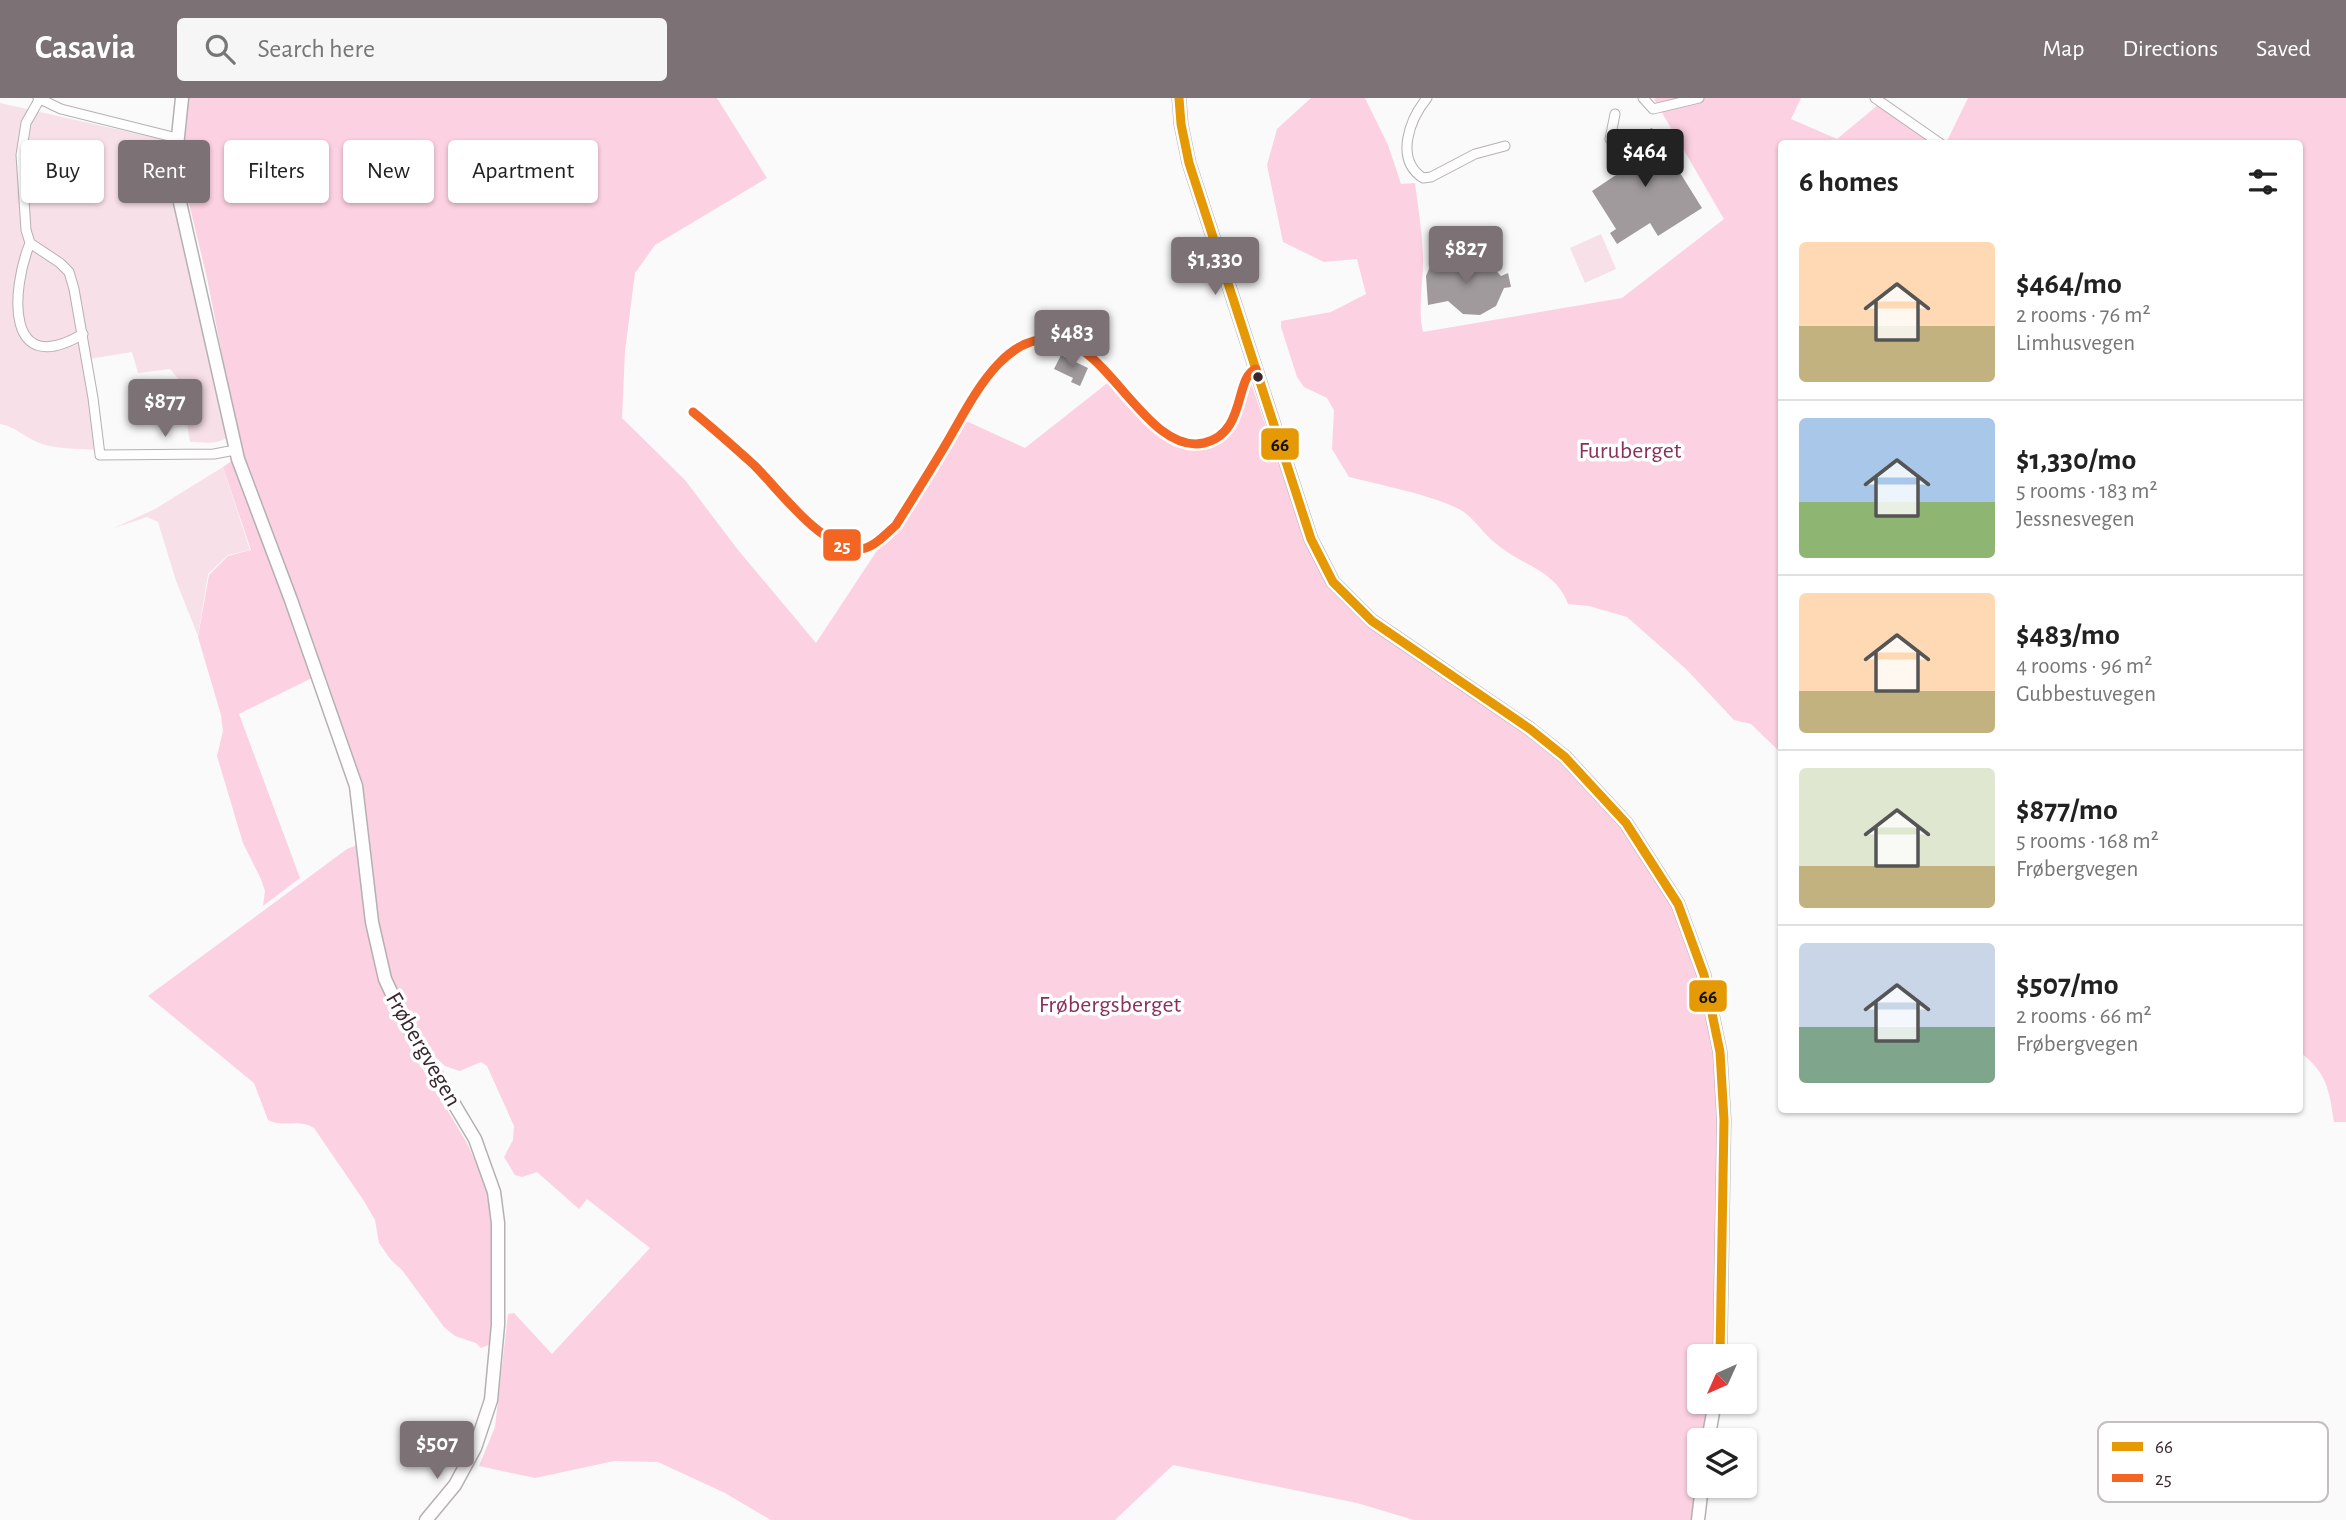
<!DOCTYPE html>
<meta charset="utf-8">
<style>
body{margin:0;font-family:"Alegreya Sans",sans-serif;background:#f6f6f6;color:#222;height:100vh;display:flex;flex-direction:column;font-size:26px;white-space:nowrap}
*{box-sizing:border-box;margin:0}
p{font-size:23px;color:#767676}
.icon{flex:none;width:38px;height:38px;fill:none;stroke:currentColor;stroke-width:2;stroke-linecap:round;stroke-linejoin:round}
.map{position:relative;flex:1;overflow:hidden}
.panel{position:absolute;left:1778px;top:42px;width:525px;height:973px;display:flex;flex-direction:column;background:#fff;border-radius:7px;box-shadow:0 2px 5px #0004}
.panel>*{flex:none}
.hud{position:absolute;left:21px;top:42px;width:665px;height:63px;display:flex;gap:14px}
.needle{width:46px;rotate:225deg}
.controls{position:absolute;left:1687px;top:1246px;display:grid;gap:14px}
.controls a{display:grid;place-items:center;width:70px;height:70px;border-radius:7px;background:#fff;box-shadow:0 2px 5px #0004;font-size:35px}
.price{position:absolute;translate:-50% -60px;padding:0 16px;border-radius:7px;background:#7c7275;color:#fff;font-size:23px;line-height:46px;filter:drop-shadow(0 2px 4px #0008)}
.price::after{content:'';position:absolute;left:50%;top:42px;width:21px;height:16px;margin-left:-10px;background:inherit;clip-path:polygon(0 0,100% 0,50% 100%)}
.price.active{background:#222;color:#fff}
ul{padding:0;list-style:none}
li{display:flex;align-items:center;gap:21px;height:175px;padding:0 21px}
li+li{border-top:2px solid #e0e0e0}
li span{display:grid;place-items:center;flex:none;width:196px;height:140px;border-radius:7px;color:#555}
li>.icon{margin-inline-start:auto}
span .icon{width:84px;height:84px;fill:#fffc;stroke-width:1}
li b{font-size:30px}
h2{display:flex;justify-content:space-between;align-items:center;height:84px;padding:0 21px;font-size:30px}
.chip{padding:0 24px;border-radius:7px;background:#fff;box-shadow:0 2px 5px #0004;font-size:24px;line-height:63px}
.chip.active{background:#7c7275;color:#fff}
header{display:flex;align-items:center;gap:42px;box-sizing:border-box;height:98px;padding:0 35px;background:#7c7275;color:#fff}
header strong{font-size:33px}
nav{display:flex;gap:38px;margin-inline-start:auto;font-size:24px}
.search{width:490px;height:63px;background:#f6f6f6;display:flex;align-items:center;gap:18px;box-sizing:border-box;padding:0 24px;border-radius:7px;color:#767676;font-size:26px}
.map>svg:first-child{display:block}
.green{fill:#f8e0e8}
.forest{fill:#fcd1e1}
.building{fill:#a09a9c}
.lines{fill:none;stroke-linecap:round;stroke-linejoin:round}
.street-casing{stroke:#b6b0b2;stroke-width:11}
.secondary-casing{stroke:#b6b0b2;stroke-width:15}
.street{stroke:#fefefe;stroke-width:9}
.secondary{stroke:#fefefe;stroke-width:12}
.bus-1-casing{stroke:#fff;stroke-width:14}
.bus-2-casing{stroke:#fff;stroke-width:14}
.bus-1{stroke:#e49905;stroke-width:9}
.bus-2{stroke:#f26522;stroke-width:9}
.bus-dot{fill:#38282e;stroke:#fff;stroke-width:2.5}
.labels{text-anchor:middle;stroke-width:7;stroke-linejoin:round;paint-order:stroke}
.park-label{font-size:24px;fill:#8b305a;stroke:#fff}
.street-label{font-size:24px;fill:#38282e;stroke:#fff}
.key{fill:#fff;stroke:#c3bec0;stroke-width:2}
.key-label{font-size:19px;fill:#38282e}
.line-badge{stroke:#fff;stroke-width:2.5}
.badge-label{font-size:19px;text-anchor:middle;font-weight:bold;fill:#fff}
.pale-badge-label{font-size:19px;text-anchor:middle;font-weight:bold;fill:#111}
</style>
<header>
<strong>Casavia</strong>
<div class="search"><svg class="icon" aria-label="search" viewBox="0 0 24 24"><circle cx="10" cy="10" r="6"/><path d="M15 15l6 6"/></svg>Search here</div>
<nav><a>Map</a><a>Directions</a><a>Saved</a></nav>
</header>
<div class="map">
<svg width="2346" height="1422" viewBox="0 0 2346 1422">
<rect width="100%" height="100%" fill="#fafafa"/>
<path class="green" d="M0,5L165,42L171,48L170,84L226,340C216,347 203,344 190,344L180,283L170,271L138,275L132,254L83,262L96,352C77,350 53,352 35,343C22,337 15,329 0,326Z
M1601,136L1616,171L1585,185L1570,150Z
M223,369L250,452L228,457L208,476L198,538L176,483L158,424L147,419L114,430L155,411Z"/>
<path class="forest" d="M187,0H717L767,80L655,147L635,175L625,253L622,320L685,382L738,452L816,545L880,448L899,428L964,322L1025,350L1110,283C1137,311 1183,380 1225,338C1241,322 1240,303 1251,285L1308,451L1328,485L1560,659L1619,719L1672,807L1691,853L1722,956L1731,1047L1719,1258H1699V1304H1714L1705,1342H1699V1370L1691,1422H1414L1357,1405L1173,1367L1115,1422H771L725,1395L658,1364L614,1363L535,1380L479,1368L495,1329L508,1216L514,1215L552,1256L650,1150L587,1101L579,1111L537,1074L522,1079L515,1077L504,1059L513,1042L514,1028L487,968L481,964L460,973L445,968L428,952L388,874L377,822L363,686L295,495L242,358L207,180L187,97L184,61Z
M1311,0H1365L1388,47L1401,86L1415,85C1418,109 1422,133 1423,157C1424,183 1417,209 1423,234L1622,200L1724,121L1654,1L1656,0H1801L1791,21L1837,41L1878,7L1940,45L1782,46L1781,655L1751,626L1734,622L1686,571L1627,519L1589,508L1568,506C1556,473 1524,468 1499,448C1486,439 1477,424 1464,414C1441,399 1377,386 1349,379L1332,351L1334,312L1327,300L1304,289L1297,279L1281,229V223L1331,214L1366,196L1357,161L1324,164L1283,144L1267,67L1277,31Z
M1968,0H2346V1024H2334C2329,991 2327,975 2300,954V46L1946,45Z
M233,362L314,579L239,616L300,780L263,808L265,793L261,781L243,745L217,658L223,633L221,617L198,539L209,477L228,458L251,452L223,369Z
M357,747L383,883L395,919L413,955L467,1045L494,1106L493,1245L481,1250L476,1245L455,1238L444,1229L402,1172L391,1162L379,1145L375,1122L364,1103L314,1030C299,1020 282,1030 268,1022L254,985L148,898L347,751Z"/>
<path class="building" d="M1652,30L1702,110L1658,138L1650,125L1617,146L1610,135L1616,131L1592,93L1619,75L1608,58L1610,55L1633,38Z
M1433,161L1450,173L1465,163L1481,162L1491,167L1501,178L1508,175L1511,189L1504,190L1496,208L1480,217L1463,216L1448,203L1428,207L1426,178Z
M1061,257L1088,270L1080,288L1071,284L1073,280L1054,271Z"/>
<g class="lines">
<defs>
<path id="street" d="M38,0L61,11L177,40
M1427,0C1410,21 1394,61 1423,80L1431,79L1475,56L1505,48
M1643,0L1653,11L1699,0
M1875,0L1941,46
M39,2L26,25L21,57L26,132L30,145L60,165L69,174L74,191L93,300L100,357L214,356L235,352
M1610,41L1615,16
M30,145C11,192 5,282 83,236
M693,314C714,331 734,349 754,367C780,393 818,446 856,451C871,453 885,437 896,427C913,400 930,373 946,346C970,306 1003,230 1061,242C1111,253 1150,357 1204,345C1247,335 1234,279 1256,271"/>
<path id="secondary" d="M182,0L176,58L177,91L238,361L291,502L356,688L372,824L385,881L405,924L475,1041L494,1094L498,1125V1227L491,1302L475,1350L455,1387L426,1422
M1179,0L1181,26L1189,65L1311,441L1333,484L1372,523L1530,631L1565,659L1626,725L1678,806L1704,877L1720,954L1724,1022L1720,1258
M1708,1342L1715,1304
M1698,1422L1702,1388"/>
</defs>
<use href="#street" class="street-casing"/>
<use href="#secondary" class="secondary-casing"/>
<use href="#street" class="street"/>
<use href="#secondary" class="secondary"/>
<defs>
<path id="bus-1" d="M1179,0L1181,26L1189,65L1311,441L1333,484L1372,523L1530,631L1565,659L1626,725L1678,806L1704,877L1720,954L1724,1022L1720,1258"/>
<path id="bus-2" d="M693,314C714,331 734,349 754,367C780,393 818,446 856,451C871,453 885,437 896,427C913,400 930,373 946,346C970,306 1003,230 1061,242C1111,253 1150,357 1204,345C1247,335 1234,279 1256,271"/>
</defs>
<use href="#bus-1" class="bus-1-casing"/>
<use href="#bus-2" class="bus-2-casing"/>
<use href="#bus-1" class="bus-1"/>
<use href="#bus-2" class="bus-2"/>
</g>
<circle class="bus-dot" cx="1258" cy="279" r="6"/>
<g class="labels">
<g class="park-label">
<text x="1630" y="360">Furuberget</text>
<text x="1110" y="914">Frøbergsberget</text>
</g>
<g class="street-label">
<text transform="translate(424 951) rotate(60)" y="8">Frøbergvegen</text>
</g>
</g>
<rect x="2098" y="1324" width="230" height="80" rx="10" class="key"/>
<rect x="2112" y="1344" width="31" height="9" fill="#e49905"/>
<rect x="2112" y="1376" width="31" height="8" fill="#f26522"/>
<g class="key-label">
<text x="2155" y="1355">66</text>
<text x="2155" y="1387">25</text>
</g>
<g class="line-badge">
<rect x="1260" y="329" width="40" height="34" rx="7" fill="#e49905"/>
<rect x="822" y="430" width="40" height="34" rx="7" fill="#f26522"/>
<rect x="1688" y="881" width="40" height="34" rx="7" fill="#e49905"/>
</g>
<g class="badge-label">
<text x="842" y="454">25</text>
</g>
<g class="pale-badge-label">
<text x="1280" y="353">66</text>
<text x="1708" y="905">66</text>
</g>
</svg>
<div class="controls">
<a><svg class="needle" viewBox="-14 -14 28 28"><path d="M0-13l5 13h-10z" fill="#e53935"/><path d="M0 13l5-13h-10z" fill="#767676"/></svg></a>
<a><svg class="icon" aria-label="layers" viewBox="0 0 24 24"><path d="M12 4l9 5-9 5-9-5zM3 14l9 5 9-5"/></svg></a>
</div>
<b class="price active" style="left:1645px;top:91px">$464</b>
<b class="price" style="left:1466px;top:188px">$827</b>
<b class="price" style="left:1215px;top:199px">$1,330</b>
<b class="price" style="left:1072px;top:272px">$483</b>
<b class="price" style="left:165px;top:341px">$877</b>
<b class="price" style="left:437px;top:1383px">$507</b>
<div class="hud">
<a class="chip">Buy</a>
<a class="chip active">Rent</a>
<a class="chip">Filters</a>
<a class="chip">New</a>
<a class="chip">Apartment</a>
</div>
<section class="panel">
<h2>6 homes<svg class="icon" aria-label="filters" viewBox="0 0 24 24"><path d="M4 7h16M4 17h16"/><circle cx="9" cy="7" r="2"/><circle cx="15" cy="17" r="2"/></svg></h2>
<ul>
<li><span style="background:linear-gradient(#ffd9b3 60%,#c2b280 0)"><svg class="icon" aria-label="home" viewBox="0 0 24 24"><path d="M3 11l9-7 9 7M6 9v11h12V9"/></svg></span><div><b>$464/mo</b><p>2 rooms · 76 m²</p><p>Limhusvegen</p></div></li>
<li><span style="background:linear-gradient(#a9c7e8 60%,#8fb573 0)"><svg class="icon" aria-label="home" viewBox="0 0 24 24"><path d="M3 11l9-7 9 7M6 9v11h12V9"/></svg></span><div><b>$1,330/mo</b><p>5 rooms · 183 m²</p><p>Jessnesvegen</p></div></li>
<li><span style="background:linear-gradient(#ffd9b3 70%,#c2b280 0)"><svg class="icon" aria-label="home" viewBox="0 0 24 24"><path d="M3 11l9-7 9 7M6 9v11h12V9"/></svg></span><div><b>$483/mo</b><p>4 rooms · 96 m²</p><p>Gubbestuvegen</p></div></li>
<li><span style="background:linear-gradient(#dfe7d0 70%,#c2b280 0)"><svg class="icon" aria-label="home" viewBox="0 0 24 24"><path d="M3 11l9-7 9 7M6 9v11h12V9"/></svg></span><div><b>$877/mo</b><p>5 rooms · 168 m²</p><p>Frøbergvegen</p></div></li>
<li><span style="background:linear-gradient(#c9d6e8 60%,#7fa58c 0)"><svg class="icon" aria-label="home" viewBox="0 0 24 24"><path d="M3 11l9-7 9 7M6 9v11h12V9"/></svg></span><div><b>$507/mo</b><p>2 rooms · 66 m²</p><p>Frøbergvegen</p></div></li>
</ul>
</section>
</div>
